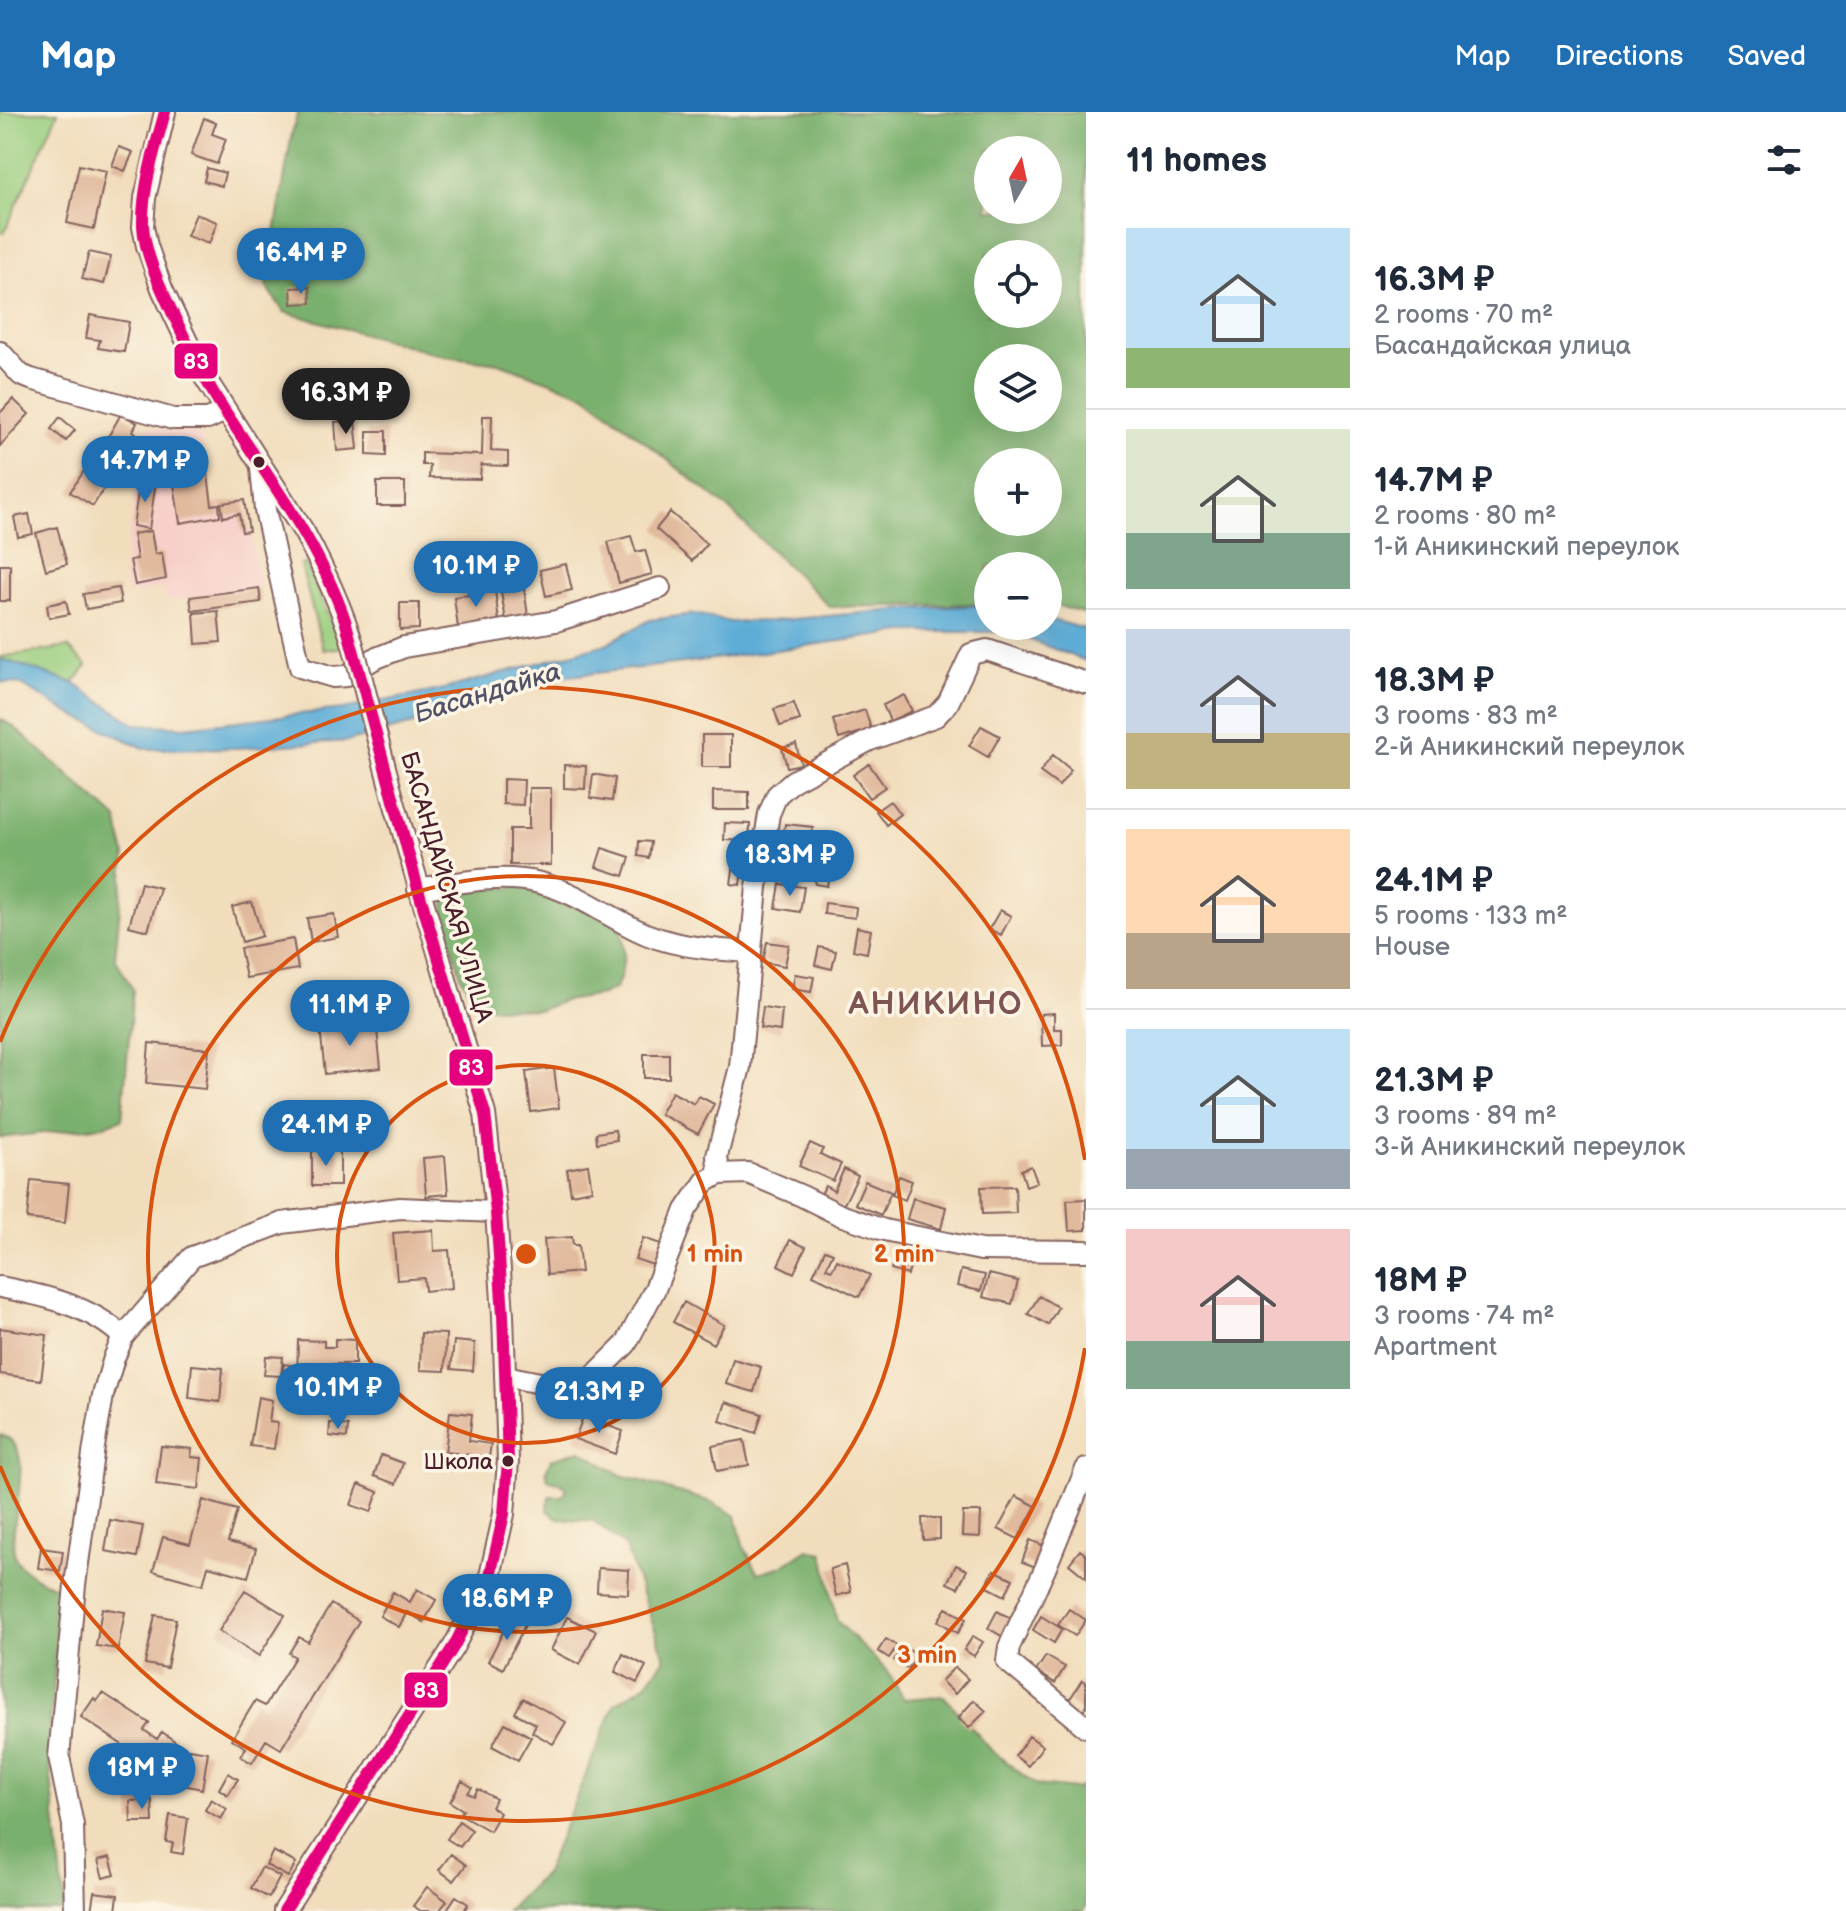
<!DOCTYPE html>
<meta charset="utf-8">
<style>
body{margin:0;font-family:"Balsamiq Sans",sans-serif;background:#f6f6f7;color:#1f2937;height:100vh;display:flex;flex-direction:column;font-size:30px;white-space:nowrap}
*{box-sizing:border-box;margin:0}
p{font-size:26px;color:#747a83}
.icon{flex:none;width:44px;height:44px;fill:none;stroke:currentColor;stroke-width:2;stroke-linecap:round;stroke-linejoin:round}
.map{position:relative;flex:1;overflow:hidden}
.details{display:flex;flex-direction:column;background:#fff;width:760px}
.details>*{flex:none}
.needle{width:52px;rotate:9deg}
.controls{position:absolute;left:974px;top:24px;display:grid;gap:16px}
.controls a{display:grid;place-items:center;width:88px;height:88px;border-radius:50%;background:#fff;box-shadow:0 8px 32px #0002;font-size:40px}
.price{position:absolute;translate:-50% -68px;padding:0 18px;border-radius:28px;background:#1f6fb2;color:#fff;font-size:26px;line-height:52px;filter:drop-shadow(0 2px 4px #0008)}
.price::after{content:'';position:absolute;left:50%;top:48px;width:24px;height:18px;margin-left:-12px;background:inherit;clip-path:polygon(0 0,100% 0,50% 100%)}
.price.on{background:#222;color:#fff}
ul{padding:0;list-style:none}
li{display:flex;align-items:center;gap:24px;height:200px;padding:0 40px}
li+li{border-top:2px solid #e0e1e3}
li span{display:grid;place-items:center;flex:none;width:224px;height:160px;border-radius:0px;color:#555}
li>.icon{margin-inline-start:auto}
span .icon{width:96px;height:96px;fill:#fffc;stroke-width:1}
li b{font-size:34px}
h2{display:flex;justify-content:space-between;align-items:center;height:96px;padding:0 40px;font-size:34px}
header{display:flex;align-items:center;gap:48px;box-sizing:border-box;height:112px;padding:0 40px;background:#1f6fb2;color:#fff}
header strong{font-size:38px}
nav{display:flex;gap:44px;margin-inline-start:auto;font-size:28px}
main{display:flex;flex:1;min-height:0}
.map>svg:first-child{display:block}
.built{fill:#f7d0ca}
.green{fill:#99cd7e;stroke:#727654;stroke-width:2}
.forest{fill:#7ab06d;stroke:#62684c;stroke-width:2;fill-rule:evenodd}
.water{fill:#5dadd7;stroke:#546681;stroke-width:2}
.building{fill:#e1b99c}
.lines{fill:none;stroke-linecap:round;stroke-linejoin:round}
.minor-casing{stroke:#84625e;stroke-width:24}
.minor{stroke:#fff;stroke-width:20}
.minor-bridge-casing{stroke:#84625e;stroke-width:24;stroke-linecap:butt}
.minor-bridge{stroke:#fff;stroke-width:20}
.bus-1-casing{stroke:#fcf5e5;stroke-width:18}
.bus-1{stroke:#e5007d;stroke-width:12}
.ring{fill:none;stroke:#d8530f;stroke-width:4}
.bus-dot{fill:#4a1f2b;stroke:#fcf5e5;stroke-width:3}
.labels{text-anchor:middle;stroke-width:7;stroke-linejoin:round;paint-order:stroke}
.bus-label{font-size:22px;fill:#4a1f2b;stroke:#fcf5e5;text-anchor:end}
.street-label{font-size:24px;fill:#4a1f2b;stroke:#fcf5e5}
.water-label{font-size:26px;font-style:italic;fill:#515167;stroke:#fcf5e5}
.district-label{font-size:32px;font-weight:bold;letter-spacing:2px;fill:#7f5553;stroke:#fcf5e5}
.centre{fill:#d8530f;stroke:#fcf5e5;stroke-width:4}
.ring-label{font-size:24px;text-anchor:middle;font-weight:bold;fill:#d8530f;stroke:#fcf5e5;stroke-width:7;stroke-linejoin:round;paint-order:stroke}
.line-badge{stroke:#fcf5e5;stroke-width:3}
.badge-label{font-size:22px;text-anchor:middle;font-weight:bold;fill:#fff}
</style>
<header>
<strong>Map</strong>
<nav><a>Map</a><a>Directions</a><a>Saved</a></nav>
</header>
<main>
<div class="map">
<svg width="1086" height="1799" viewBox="0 0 1086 1799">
<rect width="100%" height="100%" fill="#fcf5e5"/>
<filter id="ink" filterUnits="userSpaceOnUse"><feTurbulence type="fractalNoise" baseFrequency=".0125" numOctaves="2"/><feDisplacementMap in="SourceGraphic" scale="16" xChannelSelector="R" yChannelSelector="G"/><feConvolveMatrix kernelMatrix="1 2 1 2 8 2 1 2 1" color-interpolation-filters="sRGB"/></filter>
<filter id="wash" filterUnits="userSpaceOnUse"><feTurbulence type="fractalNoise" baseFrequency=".006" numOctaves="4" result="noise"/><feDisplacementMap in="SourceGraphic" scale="32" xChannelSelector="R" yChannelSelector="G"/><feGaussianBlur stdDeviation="1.8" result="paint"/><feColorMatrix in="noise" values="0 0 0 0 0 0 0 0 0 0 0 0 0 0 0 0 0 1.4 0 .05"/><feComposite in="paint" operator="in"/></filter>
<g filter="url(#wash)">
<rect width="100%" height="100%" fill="#f1ddbc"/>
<path class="built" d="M144,314L201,322L212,392L244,388L260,474L167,489L164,475L128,483L124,464Z"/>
<path class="green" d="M0,0H58L4,121L0,119Z
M306,452L342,535L323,538L301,453Z
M68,535L87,554L73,571L0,548V545Z"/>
<path class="forest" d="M298,0H1086V502L1048,491V454H988V492L830,495L728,396L586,283L499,251L445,244L284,200L266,174L292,21ZM988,38H1048V98H988ZM988,142H1048V202H988ZM988,246H1048V306H988ZM988,350H1048V410H988Z
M0,607L13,614L117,707L125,743L115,846L133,878L122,1007L103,1014L0,1026Z
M528,775L616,808L622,823L624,842L621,863L616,876L602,883L563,889L540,898L491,895L473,889L461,865L443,804L446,784L487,776Z
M0,1323C44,1332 1,1423 17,1449C26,1463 43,1469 58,1476L61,1485L48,1637L65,1799H0Z
M580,1338L621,1363L711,1390L736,1404L743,1433L758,1461L782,1454L808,1437L823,1441L837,1509L888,1560L904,1587L944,1584L992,1639L1036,1673L1076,1677L1086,1673V1795L1083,1799H507L545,1761L615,1592L645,1573L664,1548V1543L625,1434L594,1409L557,1406L547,1398L550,1384H562L567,1377L560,1371L548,1368L546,1359L551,1347Z"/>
<path class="water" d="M987,493L988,514H1048V507L1086,517V549L1009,520H903L692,550L551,566L440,605L349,629L236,636L146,637L69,601L20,572L0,570V548H5L73,571L135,612L185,615L343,597L441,578L606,532L650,508L694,502L731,510L770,509L907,497Z"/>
<g id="blocks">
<path class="building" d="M204,6L216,11L212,22L226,27L217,52L191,43Z
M119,35L133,40L125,59L112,54Z
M79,53L106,59L94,117L67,111Z
M207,56L225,61L222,74L204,69Z
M196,102L217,110L209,132L187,124Z
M89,140L111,145L104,172L82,167Z
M310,175L311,191L292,192L291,176Z
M90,203L129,210L124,240L98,236L100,228L86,226Z
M13,287L29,302L0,334V301Z
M121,302L137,311L133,319L136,321L125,341L105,330Z
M483,304H492L491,339L508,340V354L481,353L480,367L429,366L430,353H422V341L482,343Z
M60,305L75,318L66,329L51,317Z
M355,308L358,337L337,339L335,310Z
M367,319H386V344L367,343Z
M206,347L212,393L219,392L220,404L180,411L171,352Z
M88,353L105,365L100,372L105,375L93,394L70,380Z
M140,367L156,369L149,417L133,414Z
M377,370H405V394H377Z
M244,388L249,419L242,420L239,402L223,405L221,391Z
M670,400L707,432L692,449L656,417Z
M29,402L33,422L18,425L14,405Z
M57,415L67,452L46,458L36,421Z
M151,419L155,442L162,441L166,467L135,473L130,448L137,447L133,422Z
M631,424L636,440L645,438L652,462L619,471L608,430Z
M566,452L572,478L546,484L540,458Z
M0,453H10V489H0Z
M118,476L121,491L86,497L83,482Z
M259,476L261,490L192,499L190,485Z
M524,477L529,510L507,514L501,480Z
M495,479L499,509L458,516L454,485Z
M66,489L69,502L49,506L47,493Z
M400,491H419V517L400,518Z
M218,499L221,530L196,532L194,501Z
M904,583L912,599L890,609L883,593Z
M794,591L800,608L780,614L774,597Z
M865,598L871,617L839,627L833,608Z
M981,614L1000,624L988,645L969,634Z
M702,623H731V655H702Z
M796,632L801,652L787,655L782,636Z
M1053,643L1071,658L1059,674L1040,660Z
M869,652L885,675L869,686L853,663Z
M564,653L586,654L585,677L564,676Z
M593,662L615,666L612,689L590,686Z
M503,667L524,668L523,693L503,692Z
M529,676H551V753H510V717H529Z
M713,679L749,680V698H713Z
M890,689L900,702L886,713L876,699Z
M725,711L750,712L749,729L724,728Z
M785,712L813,715L810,734L782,730Z
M639,729L651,730L649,746L638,744Z
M602,736L630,745L624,764L596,755Z
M819,745L832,747L827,774L815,772Z
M734,751L755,754L753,766L741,765L740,773L731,772Z
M141,771L160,776L148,819L129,814Z
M780,772L804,775L800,800L776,796Z
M252,790L262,824L242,830L232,795Z
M825,791L856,795L855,806L824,802Z
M1000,798L1011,804L1001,823L989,817Z
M334,802L338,825L311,830L307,806Z
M857,815L871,818L867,841L853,838Z
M293,827L298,857L246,866L240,836Z
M767,830L789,833L785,854L763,850Z
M819,835L836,839L832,857L815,853Z
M795,862L814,865L811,880L792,877Z
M763,895L782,898L780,919L760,916Z
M1054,901V917H1062V933L1042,934L1041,902Z
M376,909L381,956L325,962L320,915Z
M149,931L209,937L205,977L146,971Z
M644,942H669V966H644Z
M554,956L559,996L531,1000L526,960Z
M672,980L694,992L699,984L714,992L698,1022L660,1002Z
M615,1018L617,1028L597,1031L596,1021Z
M810,1031L823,1037L820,1042L841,1052L833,1069L799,1054Z
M340,1038V1074H312V1039Z
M445,1044L448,1082L426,1084L423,1046Z
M588,1053L592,1078L571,1082L567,1057Z
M1031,1054L1037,1070L1026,1074L1021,1058Z
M844,1057L858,1064L842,1096L820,1085L825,1074L834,1079Z
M899,1064L912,1069L905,1088L892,1083Z
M31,1068L69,1072L65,1111L27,1107Z
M865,1069L891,1080L881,1103L855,1092Z
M1015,1074L1016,1101L982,1102L981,1075Z
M913,1086L946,1095L941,1117L907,1107Z
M1086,1087V1118L1069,1119L1067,1088Z
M433,1118L434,1139L449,1138L452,1176L425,1179L424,1166L397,1168L393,1121Z
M572,1125L573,1133H578L581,1160L547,1163L544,1127Z
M643,1126L664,1133L656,1154L635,1147Z
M790,1128L806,1135L794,1161L778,1153Z
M825,1138L833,1141L826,1156L832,1158L837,1148L870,1163L859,1185L813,1163Z
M897,1138L914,1142L908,1163L891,1158Z
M961,1158L985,1163L981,1179L957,1174Z
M989,1162L1018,1169L1012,1192L983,1185Z
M1039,1184L1058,1195L1048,1213L1028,1202Z
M684,1190L724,1213L713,1232L673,1210Z
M0,1216L47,1223L41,1268L0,1262Z
M421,1221L446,1222L445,1259L420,1258Z
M335,1227L355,1228V1252H330V1265H297L298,1228L324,1229V1235H335Z
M454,1229L475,1231L473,1259L451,1257Z
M266,1244L283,1245L281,1264L264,1263Z
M733,1247L761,1255L754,1280L726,1272Z
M284,1252L297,1254L292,1281L280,1279Z
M192,1253L223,1256L220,1290L189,1286Z
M627,1268L651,1276L644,1301L619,1293Z
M343,1276L368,1280L365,1301L340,1297Z
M258,1285L272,1288L269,1310L278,1311L274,1337L250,1334Z
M726,1290L762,1302L756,1321L720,1309Z
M450,1300L472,1302L469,1329L491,1332L489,1345L445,1340Z
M583,1305L623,1319L615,1342L575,1327Z
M330,1311L348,1314L347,1326L329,1324Z
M744,1328L749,1353L717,1359L712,1334Z
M161,1334L192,1337L191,1345L202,1346L199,1377L156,1372Z
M381,1343L403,1351L396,1372L374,1364Z
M359,1372L378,1380L371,1400L351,1393Z
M1016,1384L1036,1394L1018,1427L998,1417Z
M203,1388L237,1398L228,1430L256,1437L248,1465L208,1454L203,1473L153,1459L163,1425L190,1432Z
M963,1400H981L980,1425L962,1424Z
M922,1406H940V1427L923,1428Z
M110,1408L143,1414L137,1445L105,1439Z
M1030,1428L1045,1434L1036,1455L1022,1450Z
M41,1436L63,1439L60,1459L38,1456Z
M1080,1438L1086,1443V1466L1069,1452Z
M845,1453L851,1480L836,1484L830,1457Z
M956,1453L967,1458L958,1476L947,1471Z
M598,1456L629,1458L628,1482L597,1480Z
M994,1458L1013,1467L1005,1484L986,1474Z
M417,1477L436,1488L424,1510L407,1500L399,1515L380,1504L393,1480L410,1490Z
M245,1478L285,1503L259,1544L219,1519Z
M331,1492L359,1509L281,1637L266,1628L252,1651L240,1644L246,1636L232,1627L255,1589L265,1594L295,1545L289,1541L299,1525L308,1530Z
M102,1496L125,1500L118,1537L96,1534Z
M946,1496L966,1507L958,1521L938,1509Z
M1069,1497L1086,1508L1075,1524L1058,1513Z
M997,1499L1016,1509L1007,1527L988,1516Z
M155,1503L176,1507L167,1556L145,1552Z
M512,1503L526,1511L503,1557L488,1549Z
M1041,1504L1062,1517L1054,1531L1033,1518Z
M567,1505L596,1519L580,1553L551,1538Z
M973,1524L983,1530L974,1544L964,1538Z
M886,1527L897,1534L889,1546L878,1539Z
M903,1534L917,1543L908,1557L894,1548Z
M623,1542L646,1554L637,1571L615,1560Z
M1046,1544L1065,1555L1055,1571L1036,1559Z
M955,1555L968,1567L955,1582L941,1569Z
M1082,1568L1086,1570V1594L1083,1600L1068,1590Z
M103,1581L149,1611L144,1618L157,1627L162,1620L176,1630L158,1657L81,1605L94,1586L97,1589Z
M523,1586L566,1610L553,1632L532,1620L536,1612L515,1601Z
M974,1588L986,1599L969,1616L958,1606Z
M505,1611L531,1625L518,1648L492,1634Z
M1029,1624L1043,1634L1028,1654L1015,1644Z
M189,1637L208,1640L202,1677L183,1673Z
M228,1661L238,1667L228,1683L219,1677Z
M462,1669L472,1675L468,1681L474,1684L478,1677L496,1687L491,1695L500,1701L490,1719L460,1702L463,1698L450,1690Z
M211,1687L227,1697L221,1707L205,1698Z
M152,1688L153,1710H131L130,1689Z
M170,1703L188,1706L183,1742L171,1740L173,1731L166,1730Z
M459,1709L472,1718L460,1735L447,1727Z
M273,1739L296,1751L288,1765L266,1753Z
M451,1742L466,1753L454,1769L439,1758Z
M110,1745L115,1763L103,1766L98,1748Z
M262,1755L280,1765L269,1786L251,1776Z
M427,1775L447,1789L439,1799H421L413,1794Z
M94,1780L118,1783L116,1799H91Z
M456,1784L468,1792L464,1799H446Z"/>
</g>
</g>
<g filter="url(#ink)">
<use href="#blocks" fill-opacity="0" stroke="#84625e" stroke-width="2"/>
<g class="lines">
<defs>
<path id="minor" d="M165,0L145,86L143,115L147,134L162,177L202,261L304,420C324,457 341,493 353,533
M0,240L21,263L31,267L173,307H208L225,299
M261,356L265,398L300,555L333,565L346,564L374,547L404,535L556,509L660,476
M418,777C458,771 500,761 540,771C575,780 603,801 635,817C670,835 710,837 749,840
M719,1062L717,1044L740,955L757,775L769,702L777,683L793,669L870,628L936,604L948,591L971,542L987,538L1086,571
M0,1175C42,1183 92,1194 123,1225
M505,1264L560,1275L579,1274L593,1265L626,1232L655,1177L686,1098L705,1070L719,1062L748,1061L802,1084L840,1103L884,1118L981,1138L1086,1139
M1086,1357L1045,1457L1009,1535L1007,1549L1086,1615
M75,1799L73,1713L59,1645L75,1473L94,1335L103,1283L114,1246L123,1225L192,1145L282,1111L400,1096L496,1100
M284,1799L454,1534L490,1464L504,1402L508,1349L503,1203L496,1100L485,1002L393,686"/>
</defs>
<use href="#minor" class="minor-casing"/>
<use href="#minor" class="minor"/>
<defs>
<path id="minor-bridge" d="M353,533L393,686"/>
</defs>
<use href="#minor-bridge" class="minor-bridge-casing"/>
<use href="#minor-bridge" class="minor-bridge"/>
<defs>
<path id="bus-1" d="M165,0C155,37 142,75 143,114C145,143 160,174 172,200C186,229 200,259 217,287C263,359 317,427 345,508L418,777L485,1002L496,1100L503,1203L508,1349L504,1402L490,1464L454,1534L284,1799"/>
</defs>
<use href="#bus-1" class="bus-1-casing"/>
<use href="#bus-1" class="bus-1"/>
</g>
</g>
<g class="ring">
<circle cx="526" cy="1142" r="189"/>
<circle cx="526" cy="1142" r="378"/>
<path d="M1085 1236A567 567 0 0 1 0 1354M0 930A567 567 0 0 1 1085 1048"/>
</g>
<g class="bus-dot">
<circle cx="259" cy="350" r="7"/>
<circle cx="508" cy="1349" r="7"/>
</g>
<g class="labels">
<g class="bus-label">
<text x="493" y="1357">Школа</text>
</g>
<g class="street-label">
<text transform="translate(447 775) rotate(74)" y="8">БАСАНДАЙСКАЯ УЛИЦА</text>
</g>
<g class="water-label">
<text transform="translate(487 580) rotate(-17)" y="9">Басандайка</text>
</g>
<g class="district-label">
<text x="936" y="902">АНИКИНО</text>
</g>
</g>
<circle cx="526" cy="1142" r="12" class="centre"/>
<g class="ring-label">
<text x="715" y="1150">1 min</text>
<text x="904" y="1150">2 min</text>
<text x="927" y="1551">3 min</text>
</g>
<g class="line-badge">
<rect x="173" y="230" width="46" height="38" rx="8" fill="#e5007d"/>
<rect x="448" y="936" width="46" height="39" rx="8" fill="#e5007d"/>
<rect x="403" y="1559" width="46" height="38" rx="8" fill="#e5007d"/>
</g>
<g class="badge-label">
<text x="196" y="257">83</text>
<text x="471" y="963">83</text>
<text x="426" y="1586">83</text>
</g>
</svg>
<div class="controls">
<a><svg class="needle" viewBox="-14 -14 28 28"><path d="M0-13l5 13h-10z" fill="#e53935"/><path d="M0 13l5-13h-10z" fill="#747a83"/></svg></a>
<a><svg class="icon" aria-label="locate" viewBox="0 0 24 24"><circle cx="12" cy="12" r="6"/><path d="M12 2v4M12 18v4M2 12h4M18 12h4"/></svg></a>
<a><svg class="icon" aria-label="layers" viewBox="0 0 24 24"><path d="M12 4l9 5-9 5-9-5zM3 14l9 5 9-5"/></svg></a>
<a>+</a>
<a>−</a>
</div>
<b class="price" style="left:301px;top:184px">16.4M ₽</b>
<b class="price on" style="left:346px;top:324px">16.3M ₽</b>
<b class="price" style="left:145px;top:392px">14.7M ₽</b>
<b class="price" style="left:476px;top:497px">10.1M ₽</b>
<b class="price" style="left:790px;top:786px">18.3M ₽</b>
<b class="price" style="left:350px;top:936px">11.1M ₽</b>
<b class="price" style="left:326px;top:1056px">24.1M ₽</b>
<b class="price" style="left:338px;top:1319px">10.1M ₽</b>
<b class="price" style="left:599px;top:1323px">21.3M ₽</b>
<b class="price" style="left:507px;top:1530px">18.6M ₽</b>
<b class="price" style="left:142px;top:1699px">18M ₽</b>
</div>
<section class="details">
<h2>11 homes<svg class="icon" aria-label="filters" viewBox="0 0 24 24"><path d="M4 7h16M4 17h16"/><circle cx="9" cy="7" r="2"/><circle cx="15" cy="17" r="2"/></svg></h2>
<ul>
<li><span style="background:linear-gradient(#bfe0f5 75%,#8fb573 0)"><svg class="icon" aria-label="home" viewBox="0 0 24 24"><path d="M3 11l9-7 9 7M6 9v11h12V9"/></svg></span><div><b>16.3M ₽</b><p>2 rooms · 70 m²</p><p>Басандайская улица</p></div></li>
<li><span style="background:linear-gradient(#dfe7d0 65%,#7fa58c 0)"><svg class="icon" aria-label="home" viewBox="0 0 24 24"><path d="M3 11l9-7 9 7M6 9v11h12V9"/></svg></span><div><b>14.7M ₽</b><p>2 rooms · 80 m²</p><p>1-й Аникинский переулок</p></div></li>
<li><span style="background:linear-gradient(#c9d6e8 65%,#c2b280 0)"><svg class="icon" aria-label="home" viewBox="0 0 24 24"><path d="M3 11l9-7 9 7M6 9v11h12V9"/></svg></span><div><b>18.3M ₽</b><p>3 rooms · 83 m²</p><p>2-й Аникинский переулок</p></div></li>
<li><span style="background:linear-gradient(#ffd9b3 65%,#b9a48a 0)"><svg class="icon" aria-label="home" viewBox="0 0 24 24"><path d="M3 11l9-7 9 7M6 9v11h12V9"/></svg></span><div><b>24.1M ₽</b><p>5 rooms · 133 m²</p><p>House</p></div></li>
<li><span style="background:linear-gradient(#bfe0f5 75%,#9aa5b1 0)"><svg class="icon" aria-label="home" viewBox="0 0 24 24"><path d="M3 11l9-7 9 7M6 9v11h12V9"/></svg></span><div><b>21.3M ₽</b><p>3 rooms · 89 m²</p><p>3-й Аникинский переулок</p></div></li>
<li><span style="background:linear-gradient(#f6c9c9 70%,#7fa58c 0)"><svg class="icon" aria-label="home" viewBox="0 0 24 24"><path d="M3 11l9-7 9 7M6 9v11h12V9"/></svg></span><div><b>18M ₽</b><p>3 rooms · 74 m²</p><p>Apartment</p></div></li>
</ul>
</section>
</main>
